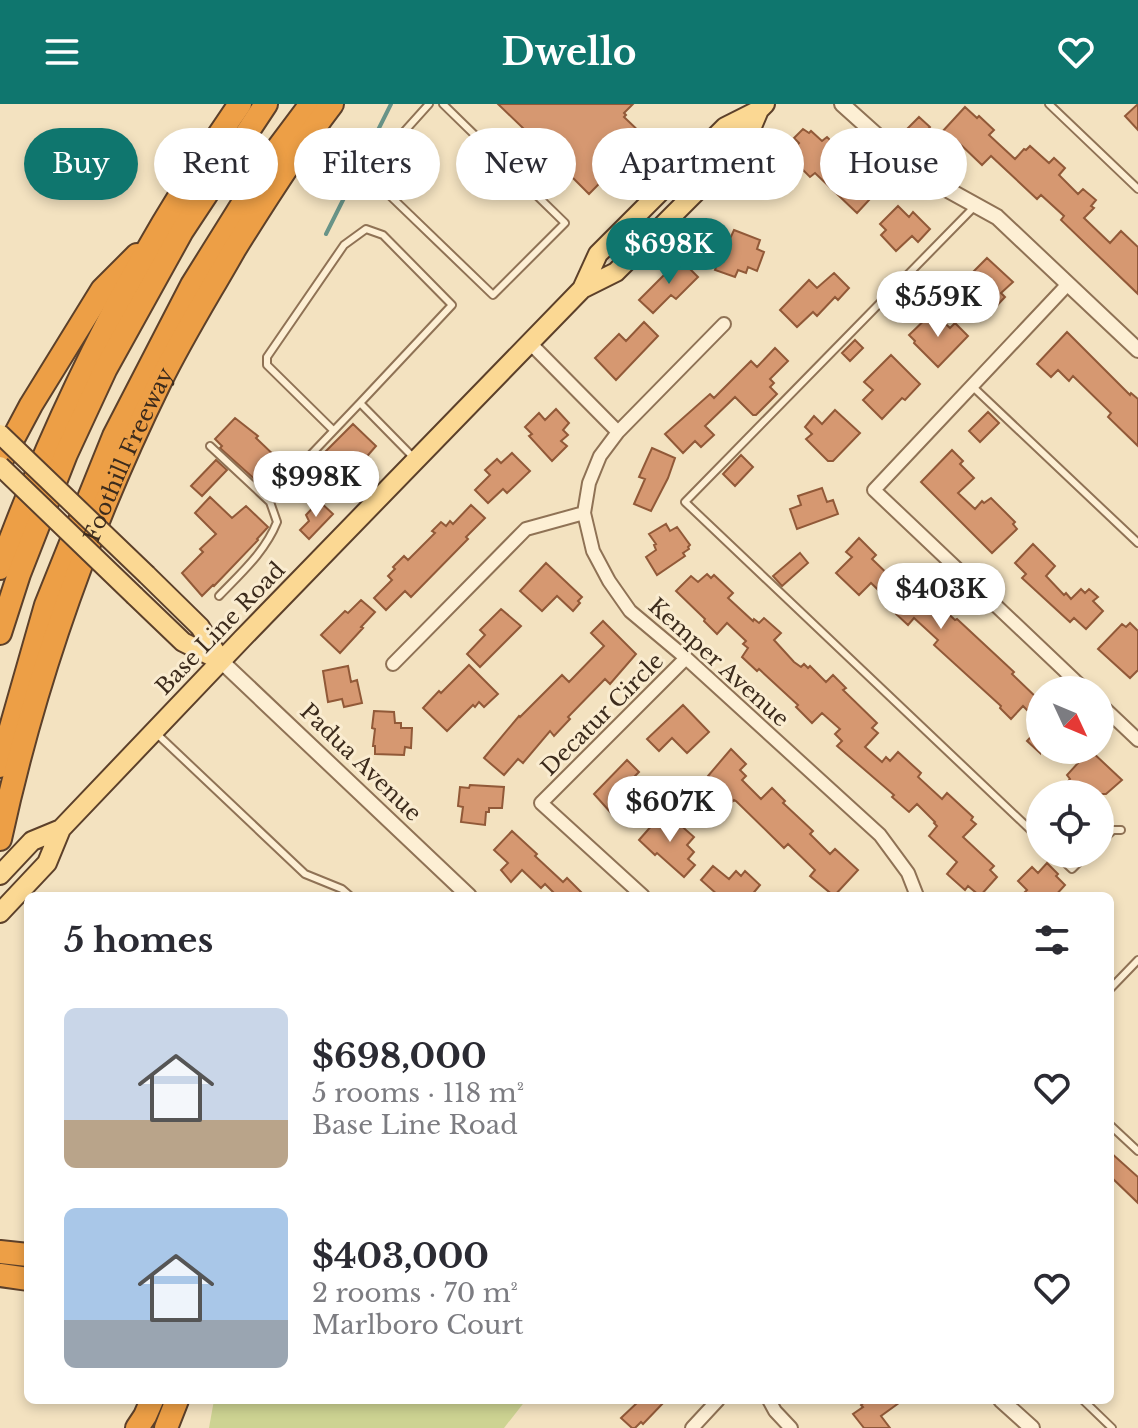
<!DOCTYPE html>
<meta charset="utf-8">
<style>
body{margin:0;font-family:"Libre Baskerville",serif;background:#f7f7f7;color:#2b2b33;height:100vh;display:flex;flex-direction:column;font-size:30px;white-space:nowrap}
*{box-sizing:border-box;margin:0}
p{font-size:26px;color:#7c7c81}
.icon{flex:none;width:44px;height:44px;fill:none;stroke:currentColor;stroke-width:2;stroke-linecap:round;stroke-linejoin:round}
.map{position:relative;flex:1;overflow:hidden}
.drawer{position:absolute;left:24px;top:788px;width:1090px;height:512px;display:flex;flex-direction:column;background:#fff;border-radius:12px;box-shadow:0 4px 12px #0003}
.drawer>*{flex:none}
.top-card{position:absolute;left:24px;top:24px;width:1090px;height:72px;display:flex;gap:16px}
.needle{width:52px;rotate:134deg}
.fabs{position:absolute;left:1026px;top:572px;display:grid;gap:16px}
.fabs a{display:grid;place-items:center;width:88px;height:88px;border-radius:50%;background:#fff;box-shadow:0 4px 12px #0003;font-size:40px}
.price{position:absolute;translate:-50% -68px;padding:0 18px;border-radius:28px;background:#fff;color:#222;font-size:26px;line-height:52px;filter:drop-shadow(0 2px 4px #0008)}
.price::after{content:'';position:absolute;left:50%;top:48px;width:24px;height:18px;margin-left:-12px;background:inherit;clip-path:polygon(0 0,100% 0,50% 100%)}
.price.selected{background:#0f766e;color:#fff}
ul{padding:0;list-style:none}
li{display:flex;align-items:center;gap:24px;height:200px;padding:0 40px}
li span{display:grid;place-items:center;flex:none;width:224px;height:160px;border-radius:12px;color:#555}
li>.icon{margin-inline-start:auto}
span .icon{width:96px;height:96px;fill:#fffc;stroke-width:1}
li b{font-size:34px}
h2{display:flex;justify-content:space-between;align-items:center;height:96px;padding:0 40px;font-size:34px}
.pill{padding:0 28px;border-radius:36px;background:#fff;box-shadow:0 4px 12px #0003;font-size:28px;line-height:72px}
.pill.selected{background:#0f766e;color:#fff}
header{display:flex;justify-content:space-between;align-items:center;height:104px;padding:0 40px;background:#0f766e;color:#fff;font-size:36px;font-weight:700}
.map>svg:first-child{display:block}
.green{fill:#cdd392}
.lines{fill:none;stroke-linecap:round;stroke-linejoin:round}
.stream{stroke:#699488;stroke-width:4}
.building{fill:#d69871;stroke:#915938;stroke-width:2}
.service-casing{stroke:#8f7255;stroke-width:10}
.minor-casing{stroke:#8f7255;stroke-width:16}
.tertiary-casing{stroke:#8f7255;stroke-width:18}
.primary-casing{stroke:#5c402a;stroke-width:22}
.motorway-casing{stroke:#5c402a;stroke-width:26}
.service{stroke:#fdefd4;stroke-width:6}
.minor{stroke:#fdefd4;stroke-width:12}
.tertiary{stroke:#fdefd4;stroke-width:14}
.primary{stroke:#fbd893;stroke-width:18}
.motorway{stroke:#ed9f46;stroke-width:22}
.primary-bridge-casing{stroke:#5c402a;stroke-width:22;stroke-linecap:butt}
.primary-bridge{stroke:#fbd893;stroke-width:18}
.labels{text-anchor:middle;stroke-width:6;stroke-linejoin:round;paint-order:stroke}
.street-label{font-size:22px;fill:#3c2b1c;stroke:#faecd0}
</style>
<header><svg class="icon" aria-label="menu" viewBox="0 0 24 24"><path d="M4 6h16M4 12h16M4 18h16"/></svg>Dwello<svg class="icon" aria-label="heart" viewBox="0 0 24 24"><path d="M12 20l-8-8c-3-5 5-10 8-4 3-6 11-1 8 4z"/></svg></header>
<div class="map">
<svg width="1138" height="1324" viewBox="0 0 1138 1324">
<rect width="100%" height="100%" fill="#f3e2c0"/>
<path class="green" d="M214,1296H526L504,1324H209Z"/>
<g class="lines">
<path class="stream" d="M326,130L391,0"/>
</g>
<path class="building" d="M498,0H633L624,9L626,11L624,13L645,33L589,90L569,70L567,71L565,69L559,75L547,65L545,61L551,55L549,53L551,51Z
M1138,0V26L1125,12Z
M965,3L977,14L979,12L994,26L989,31L1015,55L1024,45L1026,46L1030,42L1049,59L1054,54L1065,64L1059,71L1078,90L1083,85L1096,96L1091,102L1094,104L1084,114L1110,139L1121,127L1138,143V190L1061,116L1064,112L1041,91L1037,95L991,52L982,61L957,37L955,40L942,28Z
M919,13L930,23L918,36L907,25Z
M803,25L809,29L811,27L822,37L827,33L867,71L859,82L870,95L857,109L815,69L810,73L788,51L799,39L794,34Z
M898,102L909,113L913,108L930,125L918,138L912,132L896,147L881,131L886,126L880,120Z
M734,126L760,136L757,145L764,148L757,167L748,163L746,169L738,166L735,173L715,166L721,150H723Z
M987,154L1013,178L1001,189L1005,193L989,210L976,197L982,191L966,175Z
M680,155L698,173L676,195L671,191L653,209L639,196Z
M834,169L849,184L838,196L835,193L817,212L813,208L797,223L780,206L809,176L817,184Z
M933,208L950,224L955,219L968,232L938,263L914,239L915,237L909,231Z
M644,218L658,232L616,276L595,254L619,230L626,237Z
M1067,228L1130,291L1131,289L1138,295V342L1108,313L1111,309L1073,272L1069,277L1058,266L1051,273L1037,260Z
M855,236L863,244L850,257L842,249Z
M775,244L788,257L770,275L774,279L770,283L777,290L756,311H753L735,293L705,322L714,331L701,343L695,337L683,349L665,330L710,290L714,294L751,257L757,263Z
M891,251L920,280L905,296L902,294L882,315L863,296L873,286L864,278Z
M556,305L569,319L563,326L568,331L561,337L567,342L552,357L529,332L532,330L525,323L539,309L545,316Z
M835,306L860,329L833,357H828L806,335L812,330L805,323L814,312L822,320Z
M988,308L999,319L980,338L969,327Z
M235,314L258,332L256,334L280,357L259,379L220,344L222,342L215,335Z
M353,320L376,342L356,365L332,387L309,364Z
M652,344L675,354L668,374L651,407L634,400L645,375L639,373Z
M952,346L963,357L960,360L974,374L958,389L975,405L982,397L984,399L991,394L1015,418L1013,420L1017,425L992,449L921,378Z
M512,349L530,367L507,389L503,385L488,399L475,386L490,371L485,366L497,355L501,359Z
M741,351L753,363L735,382L723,370Z
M216,356L227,366L202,392L191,382Z
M822,384L827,398L833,396L838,410L797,425L790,405L801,401L798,392Z
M210,393L232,414L246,402L268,423L257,435L258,436L214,482L213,481L202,492L182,469L203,448L200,445L216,430L195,409Z
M319,397L333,410L309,435L300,426L309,417L306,411Z
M471,401L485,414L466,433L468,435L411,493L405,487L386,506L374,494L392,476L388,472L395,465L393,463L404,452L408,456L435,429L432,427L441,418L446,422L450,417L453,420Z
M666,420L670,427L677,423L690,441L688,443L689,445L683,449L685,452L657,471L646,453L656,446L654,441L656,440L649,430Z
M859,434L876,451L872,455L897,479L908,468L920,480L919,482L955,516L957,515L1014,568L1012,570L1040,597V619L1023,602L1011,615L1000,604L1001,602L934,541L938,536L914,514L908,521L896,510L899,506L871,479L859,491L836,469L852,453L846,448Z
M1033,440L1055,462L1046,472L1064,491L1066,489L1071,495L1081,485L1085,489L1089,485L1098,493L1093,497L1103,507L1086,525L1074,514L1070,518L1022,474L1026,470L1015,459Z
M800,449L808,459L782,482L773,472Z
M546,459L582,493L578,497L580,499L573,507L557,492L542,507L520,487Z
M707,470L711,474L714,471L733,489L728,494L753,517L754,515L759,519L764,514L781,529L774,536L794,558L801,563L804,560L808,564L810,562L826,578L833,571L846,584L843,586L877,619L872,624L878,629L865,643L882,658L886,653L890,657L898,648L921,669L918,673L942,695L947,689L973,713L971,716L976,720L963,733L994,762L990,766L997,773L980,792L968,782L965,786L947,770L957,758L929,732L937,722L934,719L935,718L917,700L909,708L892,693L894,691L837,642L842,637L835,630L840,625L822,609L812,619L796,603L798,601L759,565L757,567L742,553L748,544L743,540L746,537L727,519L717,530L704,517L705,515L676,487L691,472L698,478Z
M361,496L375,508L361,523L363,524L340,549L321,531L345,507L348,509Z
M501,505L521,522L480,563L467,550L485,531L480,526Z
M603,517L636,550L610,580L605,575L568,613L570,615L554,632L550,627L523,659L518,655L504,671L484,654L519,612L520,613L562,571L569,578L604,542L591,529Z
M1130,519L1138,527V566L1130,574L1098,545L1122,520L1126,523Z
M469,561L498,590L484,603L479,598L475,603L473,601L447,627L423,604L439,587L441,589Z
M348,562L351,578L357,576L362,599L344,603L342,595L328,598L323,567Z
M683,601L709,628L687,649L672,634L659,647L647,635Z
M374,607L394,608L395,619H401V624H412L411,644L405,643L404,651L375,650V642H373L375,625L372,624Z
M1040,623V649L1027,637Z
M731,645L746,660L740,666L746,672L742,676L761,695L772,684L785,697L783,699L813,727L810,730L830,750L835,745L858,766L834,792L810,772L815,766L788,740L784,744L736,697L734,696L727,703L705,684L712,676L708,672Z
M1090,646L1122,676L1106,690H1074L1065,681L1070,675L1067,671Z
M627,656L639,668L625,682L641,697L620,719L594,690Z
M470,681L504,683L502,704H489V708H486L485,721L461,718L463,703L458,702L460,683L469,684Z
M661,711L673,722L677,718L694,733L687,741L694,748L688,755L695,761L684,773L657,749L655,751L639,736Z
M512,727L537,750L535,752L563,778L567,774L585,792H557L545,780L541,784L522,766L511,778L501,766L508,759L494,746Z
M1047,759L1058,770L1056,772L1065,781L1055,792H1021L1027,786L1018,777L1032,763L1038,769Z
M713,762L729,775L736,767L741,772L745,767L760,781L751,792H719L701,776Z
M1110,1048L1138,1073V1099L1110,1072Z
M640,1296H666L643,1320L641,1318L635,1324H632L621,1314Z
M867,1296H903L881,1312L890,1324H864L853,1310L863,1303L861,1301Z"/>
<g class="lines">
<defs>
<path id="service" d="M429,0L384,50L373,70L382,84L493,191L565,119L443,0
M1049,0L1138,85
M976,101L685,398L1040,735
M972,282L1138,439
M333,326L267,261V253L344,141L366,125L383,131L452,201L360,299
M210,342L270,398
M219,492C241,469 265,448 277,418L270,398L280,383L360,299L413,353
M157,630L305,770L342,785L350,792
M1100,738L1113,726H1121
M1056,750L1072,765L1087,750
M1110,885L1138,856
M1110,1021L1138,1047
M1083,1296L1112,1324"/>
<path id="minor" d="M1068,180L874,386L1085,586
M724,220L618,328L600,352L589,379L584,409L593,447L609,477L630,507L686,554L880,731L908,769L917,792
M529,238L618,328
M393,560L526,425L584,409
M1100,600L1138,636
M643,792L541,699L686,554
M769,1296L775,1307L791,1324
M692,1324L718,1296"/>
<path id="tertiary" d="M842,0L921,71L997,113L1138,246
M221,557L469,792
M1001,1296L1032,1324"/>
<path id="primary" d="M582,185L616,168L745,39L759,6
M147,471L200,523L221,557
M135,492L183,538L219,556
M0,771L32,737L61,725
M0,809L47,759L61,725L242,535L582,185L598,150L725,23L759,6L765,0"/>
<g id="motorway">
<path d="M0,359L31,301L102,186L137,151"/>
<path d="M0,464C60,300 140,143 240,0"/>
<path d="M0,529L19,470L66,350L105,266L182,127L266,0"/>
<path d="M0,662L46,501L114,332L192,181L275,48L311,0"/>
<path id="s1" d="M0,735C34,578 89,423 160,278C182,233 209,190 234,146C265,96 296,47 332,0"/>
<path d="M0,1148L28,1151"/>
<path d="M0,1171L28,1175"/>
<path d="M137,1324L145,1312L152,1296"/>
<path d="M166,1324L177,1296"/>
</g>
</defs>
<use href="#service" class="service-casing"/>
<use href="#minor" class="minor-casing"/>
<use href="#tertiary" class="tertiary-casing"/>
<use href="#primary" class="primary-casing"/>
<use href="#motorway" class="motorway-casing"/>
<use href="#service" class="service"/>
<use href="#minor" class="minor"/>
<use href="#tertiary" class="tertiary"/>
<use href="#primary" class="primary"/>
<use href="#motorway" class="motorway"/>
<defs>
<path id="primary-bridge" d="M0,330L147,471
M0,362L135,492"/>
</defs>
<use href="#primary-bridge" class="primary-bridge-casing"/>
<use href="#primary-bridge" class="primary-bridge"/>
</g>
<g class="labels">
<g class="street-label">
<text dy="8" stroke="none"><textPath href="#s1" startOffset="406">Foothill Freeway</textPath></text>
<text transform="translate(220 524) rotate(-46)" y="8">Base Line Road</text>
<text transform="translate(719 558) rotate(42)" y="8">Kemper Avenue</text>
<text transform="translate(602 610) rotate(-45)" y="8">Decatur Circle</text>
<text transform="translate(361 658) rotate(44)" y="8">Padua Avenue</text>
</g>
</g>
</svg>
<div class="fabs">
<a><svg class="needle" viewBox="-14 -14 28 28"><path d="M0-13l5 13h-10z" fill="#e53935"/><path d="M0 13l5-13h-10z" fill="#7c7c81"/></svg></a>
<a><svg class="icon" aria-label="locate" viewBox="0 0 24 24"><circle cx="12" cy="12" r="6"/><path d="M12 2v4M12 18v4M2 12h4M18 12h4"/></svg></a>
</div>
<b class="price selected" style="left:669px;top:182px">$698K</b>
<b class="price" style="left:938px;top:235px">$559K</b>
<b class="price" style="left:316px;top:415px">$998K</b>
<b class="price" style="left:941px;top:527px">$403K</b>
<b class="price" style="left:670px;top:740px">$607K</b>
<div class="top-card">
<a class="pill selected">Buy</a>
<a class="pill">Rent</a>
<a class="pill">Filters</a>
<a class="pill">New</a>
<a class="pill">Apartment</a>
<a class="pill">House</a>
</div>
<section class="drawer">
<h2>5 homes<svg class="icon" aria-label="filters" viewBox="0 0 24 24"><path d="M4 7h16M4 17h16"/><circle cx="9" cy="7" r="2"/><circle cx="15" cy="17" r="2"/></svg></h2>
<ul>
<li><span style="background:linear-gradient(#c9d6e8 70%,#b9a48a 0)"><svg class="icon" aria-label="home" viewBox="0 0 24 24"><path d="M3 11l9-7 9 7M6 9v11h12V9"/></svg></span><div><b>$698,000</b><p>5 rooms · 118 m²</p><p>Base Line Road</p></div><svg class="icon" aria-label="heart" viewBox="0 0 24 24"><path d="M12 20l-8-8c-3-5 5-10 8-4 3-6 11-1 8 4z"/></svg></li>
<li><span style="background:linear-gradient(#a9c7e8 70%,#9aa5b1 0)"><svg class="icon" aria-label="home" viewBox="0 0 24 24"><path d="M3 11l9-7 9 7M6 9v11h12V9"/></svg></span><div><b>$403,000</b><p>2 rooms · 70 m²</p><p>Marlboro Court</p></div><svg class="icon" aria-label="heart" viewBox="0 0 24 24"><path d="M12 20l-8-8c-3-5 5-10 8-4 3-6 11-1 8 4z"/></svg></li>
</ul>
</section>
</div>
